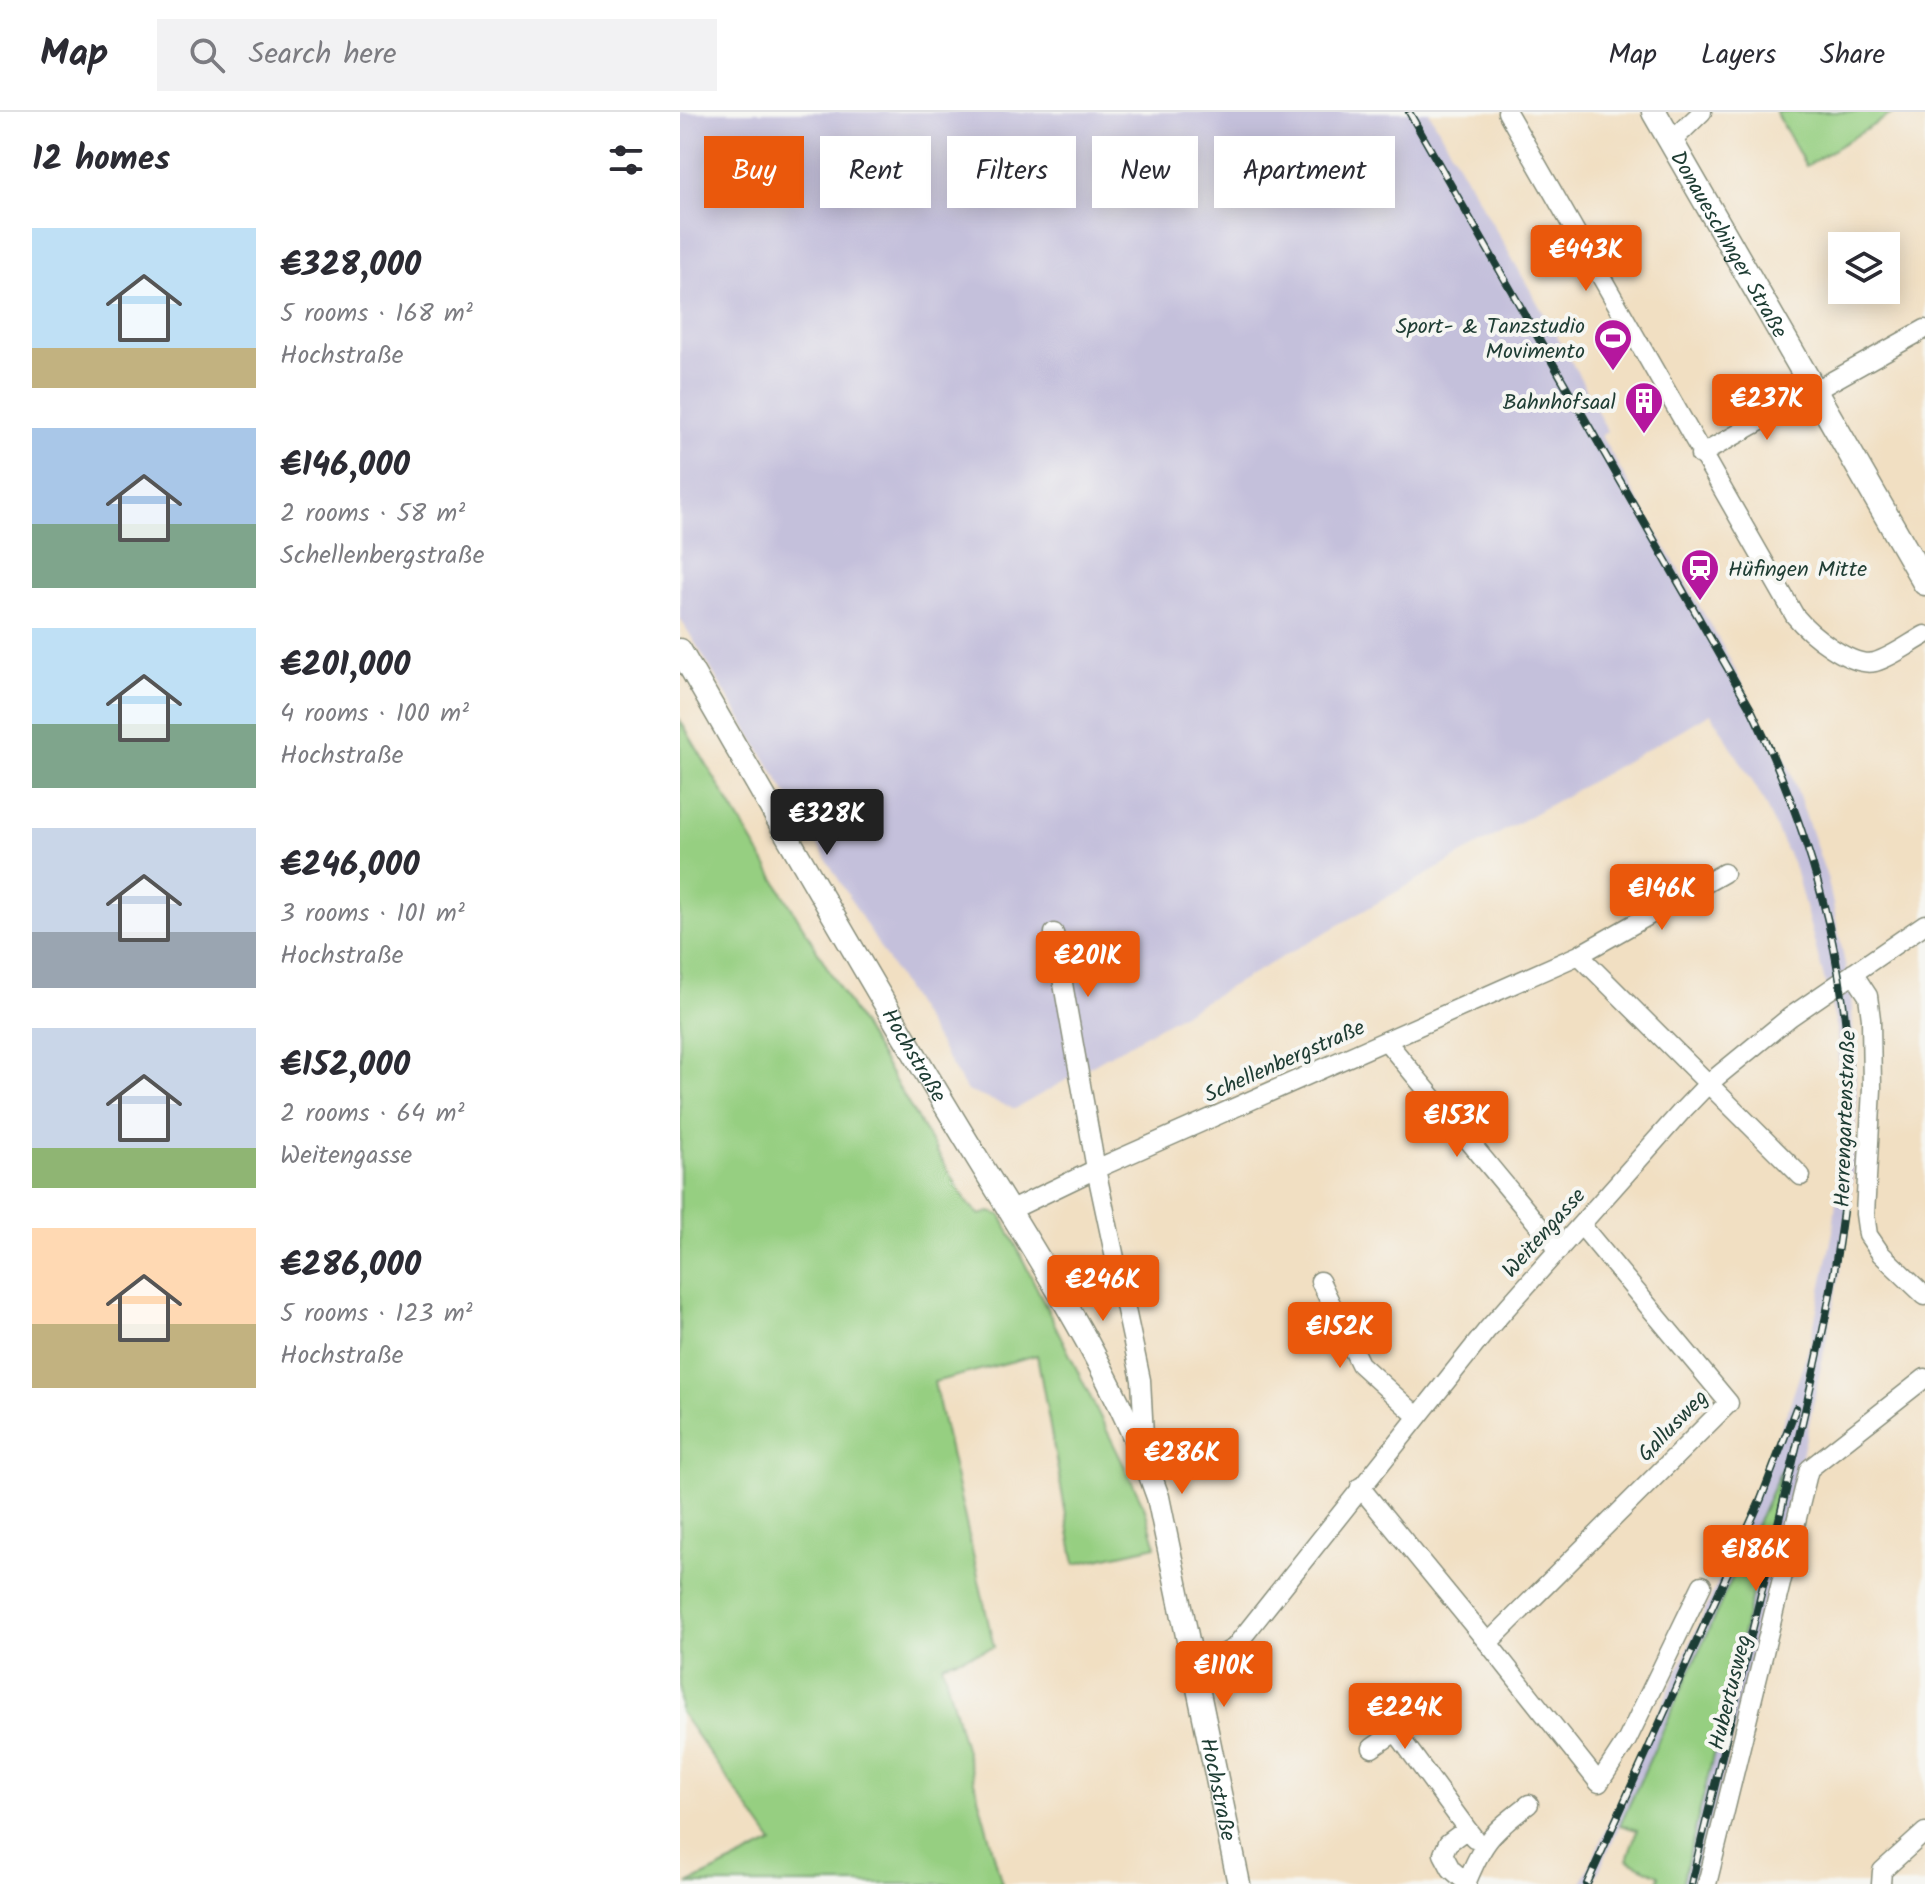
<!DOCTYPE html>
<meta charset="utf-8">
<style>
body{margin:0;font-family:Kalam,sans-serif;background:#f2f2f3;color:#2b2b33;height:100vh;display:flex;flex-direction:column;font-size:30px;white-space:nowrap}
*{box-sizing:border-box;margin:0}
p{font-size:26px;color:#7c7c81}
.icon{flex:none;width:44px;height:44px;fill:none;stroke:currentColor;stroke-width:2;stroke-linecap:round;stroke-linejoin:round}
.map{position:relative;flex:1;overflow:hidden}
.panel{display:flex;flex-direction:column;background:#fff;width:680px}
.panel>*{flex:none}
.hud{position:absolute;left:24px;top:24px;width:760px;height:72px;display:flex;gap:16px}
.buttons{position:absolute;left:1148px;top:120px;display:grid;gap:16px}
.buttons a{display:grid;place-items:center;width:72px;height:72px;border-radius:0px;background:#fff;box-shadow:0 4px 20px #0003;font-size:40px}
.price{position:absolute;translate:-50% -68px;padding:0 18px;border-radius:8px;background:#ea580c;color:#fff;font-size:26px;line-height:52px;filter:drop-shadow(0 2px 4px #0008)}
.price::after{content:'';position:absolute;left:50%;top:48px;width:24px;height:18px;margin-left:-12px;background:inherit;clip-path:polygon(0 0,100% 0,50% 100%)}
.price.current{background:#222;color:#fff}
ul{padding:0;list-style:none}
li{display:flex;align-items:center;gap:24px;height:200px;padding:0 32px}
li span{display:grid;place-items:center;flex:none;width:224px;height:160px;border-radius:0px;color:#555}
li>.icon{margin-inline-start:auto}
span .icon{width:96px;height:96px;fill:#fffc;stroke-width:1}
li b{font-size:34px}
h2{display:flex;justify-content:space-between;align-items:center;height:96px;padding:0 32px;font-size:34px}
.tag{padding:0 28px;border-radius:0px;background:#fff;box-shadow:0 4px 20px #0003;font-size:28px;line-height:72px}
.tag.current{background:#ea580c;color:#fff}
header{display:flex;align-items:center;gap:48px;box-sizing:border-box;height:112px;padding:0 40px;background:#fff;border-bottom:2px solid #e1e1e2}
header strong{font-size:38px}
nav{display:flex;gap:44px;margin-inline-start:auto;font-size:28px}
.search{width:560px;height:72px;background:#f2f2f3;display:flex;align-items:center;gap:20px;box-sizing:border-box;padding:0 28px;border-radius:0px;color:#7c7c81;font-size:30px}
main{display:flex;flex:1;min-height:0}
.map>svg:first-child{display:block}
.industrial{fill:#c4c0db}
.green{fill:#96cf81;stroke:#5a865a;stroke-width:2}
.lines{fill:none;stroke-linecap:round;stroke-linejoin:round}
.minor-casing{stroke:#888e7b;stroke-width:21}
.tertiary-casing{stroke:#888e7b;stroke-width:25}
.secondary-casing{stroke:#888e7b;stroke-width:27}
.minor{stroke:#fff;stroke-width:18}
.tertiary{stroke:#fff;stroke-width:22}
.secondary{stroke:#fff;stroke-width:24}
.rail-casing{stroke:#1f3d34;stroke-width:8}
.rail{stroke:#f6f6f2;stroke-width:5;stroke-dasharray:15;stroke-linecap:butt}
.labels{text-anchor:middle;stroke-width:8;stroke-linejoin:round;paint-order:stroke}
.street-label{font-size:22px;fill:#1f3d34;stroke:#f6f6f2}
.poi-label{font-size:22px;fill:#1f3d34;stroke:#f6f6f2;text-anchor:end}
</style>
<header>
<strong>Map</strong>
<div class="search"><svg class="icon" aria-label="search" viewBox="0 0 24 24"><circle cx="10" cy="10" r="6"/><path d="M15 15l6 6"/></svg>Search here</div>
<nav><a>Map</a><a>Layers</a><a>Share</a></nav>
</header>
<main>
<section class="panel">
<h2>12 homes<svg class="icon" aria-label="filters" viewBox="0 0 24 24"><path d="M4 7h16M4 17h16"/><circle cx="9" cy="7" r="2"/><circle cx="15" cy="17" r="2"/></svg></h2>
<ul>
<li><span style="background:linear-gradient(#bfe0f5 75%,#c2b280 0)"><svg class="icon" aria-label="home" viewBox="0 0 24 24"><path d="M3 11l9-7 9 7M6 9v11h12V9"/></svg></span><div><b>€328,000</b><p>5 rooms · 168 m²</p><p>Hochstraße</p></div></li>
<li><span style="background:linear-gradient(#a9c7e8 60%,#7fa58c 0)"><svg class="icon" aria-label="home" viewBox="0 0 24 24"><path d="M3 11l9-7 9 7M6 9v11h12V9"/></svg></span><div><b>€146,000</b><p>2 rooms · 58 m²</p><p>Schellenbergstraße</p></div></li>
<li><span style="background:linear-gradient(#bfe0f5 60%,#7fa58c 0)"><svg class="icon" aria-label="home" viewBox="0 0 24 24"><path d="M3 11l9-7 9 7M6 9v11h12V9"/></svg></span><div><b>€201,000</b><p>4 rooms · 100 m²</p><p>Hochstraße</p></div></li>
<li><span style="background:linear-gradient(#c9d6e8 65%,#9aa5b1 0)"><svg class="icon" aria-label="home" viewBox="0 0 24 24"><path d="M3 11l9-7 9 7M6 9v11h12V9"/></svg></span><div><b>€246,000</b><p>3 rooms · 101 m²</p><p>Hochstraße</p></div></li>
<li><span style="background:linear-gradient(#c9d6e8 75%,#8fb573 0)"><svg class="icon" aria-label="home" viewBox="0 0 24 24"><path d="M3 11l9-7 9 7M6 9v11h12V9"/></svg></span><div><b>€152,000</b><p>2 rooms · 64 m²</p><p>Weitengasse</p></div></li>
<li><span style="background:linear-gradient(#ffd9b3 60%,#c2b280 0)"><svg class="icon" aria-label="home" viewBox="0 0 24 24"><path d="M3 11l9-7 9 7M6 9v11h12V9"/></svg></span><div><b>€286,000</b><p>5 rooms · 123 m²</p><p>Hochstraße</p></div></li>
</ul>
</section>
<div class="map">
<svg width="1245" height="1772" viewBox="0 0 1245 1772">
<rect width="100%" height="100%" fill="#f6f6f2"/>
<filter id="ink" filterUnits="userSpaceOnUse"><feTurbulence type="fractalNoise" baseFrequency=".0125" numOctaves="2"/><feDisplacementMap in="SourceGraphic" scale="16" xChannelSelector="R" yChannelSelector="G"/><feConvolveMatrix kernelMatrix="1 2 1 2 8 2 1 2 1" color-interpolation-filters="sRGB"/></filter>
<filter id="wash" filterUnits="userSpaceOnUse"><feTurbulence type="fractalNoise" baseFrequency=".006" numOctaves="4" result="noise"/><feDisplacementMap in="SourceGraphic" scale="32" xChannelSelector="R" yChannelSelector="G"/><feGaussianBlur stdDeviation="1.8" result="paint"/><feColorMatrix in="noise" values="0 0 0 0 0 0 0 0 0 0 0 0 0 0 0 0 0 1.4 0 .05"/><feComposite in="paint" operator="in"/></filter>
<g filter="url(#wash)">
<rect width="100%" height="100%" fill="#f1dfc2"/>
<path class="industrial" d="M0,0H749L804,97L901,267L927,319L921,324L1047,542L1099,645L1105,644L1148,768L1171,882L1177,991L1169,1116L1127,1322L1017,1772H1002L1101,1359L913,1772H901L1047,1450L1110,1292L1130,1232L1153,1119L1161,1036L1157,916L1115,757L1080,682L1031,601L335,997L287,979L0,506Z"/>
<path class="green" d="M1096,0H1215L1126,54Z
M0,608L288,1092L300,1103L310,1100L321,1103L464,1394L476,1434L395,1452L357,1243L254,1270L314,1535L262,1552L322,1772H8L93,1731L0,1600Z
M1103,1354L1002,1772H978L979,1763L947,1748L957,1718L940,1713Z"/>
</g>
<g filter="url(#ink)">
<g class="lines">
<defs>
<path id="minor" d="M827,0L1115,504C1129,521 1171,556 1195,550C1212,545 1229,532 1245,523
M991,30L1022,0
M1020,343L1245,217
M374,821L416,1057L461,1268L465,1343
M899,843L1121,1064
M1173,861L1188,884L1191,907L1192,977L1185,1102L1188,1123L1201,1142L1245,1184
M707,930L879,1138
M329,1099L416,1057L899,843L1044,761
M640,1169L680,1252L737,1304
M680,1375L808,1531L1049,1291L901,1113
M808,1531L919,1671L947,1628L1022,1473
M512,1559L554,1536L807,1218L1001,1000L1028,972L1110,905L1245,812
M716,1620L787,1717
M692,1636L733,1608
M787,1771L771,1757L763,1742L768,1731L787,1717L794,1726
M786,1772C804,1727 812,1721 849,1692
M1027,1772L1129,1357L1245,1266
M1201,1772L1202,1759L1245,1720"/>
<g id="tertiary">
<path id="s1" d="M0,538C89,692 176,846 268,998C343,1124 429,1246 478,1385L559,1772"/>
</g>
<g id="secondary">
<path id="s2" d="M974,0L1245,471"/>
</g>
</defs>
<use href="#minor" class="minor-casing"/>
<use href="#tertiary" class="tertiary-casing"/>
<use href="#secondary" class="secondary-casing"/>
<use href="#minor" class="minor"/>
<use href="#tertiary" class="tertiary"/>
<use href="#secondary" class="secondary"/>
<defs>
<path id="rail" d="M729,0L1072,599C1138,735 1178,886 1169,1038C1161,1159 1130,1278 1102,1395C1072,1521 1041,1646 1011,1772
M907,1772L1081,1387L1116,1296"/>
</defs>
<use href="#rail" class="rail-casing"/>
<use href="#rail" class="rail"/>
</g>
</g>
<defs>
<symbol id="stadium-pin" viewBox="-11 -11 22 30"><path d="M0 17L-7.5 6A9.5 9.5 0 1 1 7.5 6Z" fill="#b5179e" stroke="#f6f6f2"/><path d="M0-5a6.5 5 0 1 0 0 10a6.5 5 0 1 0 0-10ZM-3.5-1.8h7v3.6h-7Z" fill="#fff"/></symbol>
<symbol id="building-pin" viewBox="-11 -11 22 30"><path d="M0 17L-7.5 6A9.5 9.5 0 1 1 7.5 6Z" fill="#b5179e" stroke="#f6f6f2"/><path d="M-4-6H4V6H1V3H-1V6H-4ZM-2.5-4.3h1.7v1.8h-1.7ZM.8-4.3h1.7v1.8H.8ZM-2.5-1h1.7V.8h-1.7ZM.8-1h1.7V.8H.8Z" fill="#fff"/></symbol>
<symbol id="station-pin" viewBox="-11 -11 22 30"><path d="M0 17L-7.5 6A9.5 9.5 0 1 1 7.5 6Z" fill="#b5179e" stroke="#f6f6f2"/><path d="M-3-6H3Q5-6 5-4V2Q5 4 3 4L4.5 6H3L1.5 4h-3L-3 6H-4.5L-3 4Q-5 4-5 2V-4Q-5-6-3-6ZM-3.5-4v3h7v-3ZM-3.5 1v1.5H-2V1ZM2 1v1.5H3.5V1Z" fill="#fff"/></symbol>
</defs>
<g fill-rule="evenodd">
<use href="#stadium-pin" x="911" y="204" width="44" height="60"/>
<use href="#building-pin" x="942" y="267" width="44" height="60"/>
<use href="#station-pin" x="998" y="434" width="44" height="60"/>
</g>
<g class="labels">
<g class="street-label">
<text dy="8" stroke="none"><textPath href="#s2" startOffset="152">Donaueschinger Straße</textPath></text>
<text dy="8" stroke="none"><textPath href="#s1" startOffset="468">Hochstraße</textPath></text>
<text transform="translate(604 948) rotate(-24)" y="8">Schellenbergstraße</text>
<text transform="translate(1164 1007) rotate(-88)" y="8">Herrengartenstraße</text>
<text transform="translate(863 1120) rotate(-48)" y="8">Weitengasse</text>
<text transform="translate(992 1313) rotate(-46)" y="8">Gallusweg</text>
<text transform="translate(1049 1580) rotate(-76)" y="8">Hubertusweg</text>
<text dy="8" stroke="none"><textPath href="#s1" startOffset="1272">Hochstraße</textPath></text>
</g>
<g class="poi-label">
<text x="905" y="221">Sport- &amp; Tanzstudio<tspan x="905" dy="25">Movimento</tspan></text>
<text x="936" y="297">Bahnhofsaal</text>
<text x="1048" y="464" text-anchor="start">Hüfingen Mitte</text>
</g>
</g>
</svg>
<div class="buttons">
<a><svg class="icon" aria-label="layers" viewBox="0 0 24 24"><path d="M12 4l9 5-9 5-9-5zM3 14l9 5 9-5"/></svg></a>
</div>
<b class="price" style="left:906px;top:181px">€443K</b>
<b class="price" style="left:1087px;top:330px">€237K</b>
<b class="price current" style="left:147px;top:745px">€328K</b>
<b class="price" style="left:982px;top:820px">€146K</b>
<b class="price" style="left:408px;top:887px">€201K</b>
<b class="price" style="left:777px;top:1047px">€153K</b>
<b class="price" style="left:423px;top:1211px">€246K</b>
<b class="price" style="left:660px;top:1258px">€152K</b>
<b class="price" style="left:502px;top:1384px">€286K</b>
<b class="price" style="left:1076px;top:1481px">€186K</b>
<b class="price" style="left:544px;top:1597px">€110K</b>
<b class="price" style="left:725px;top:1639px">€224K</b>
<div class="hud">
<a class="tag current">Buy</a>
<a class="tag">Rent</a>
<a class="tag">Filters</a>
<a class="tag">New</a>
<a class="tag">Apartment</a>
</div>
</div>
</main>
